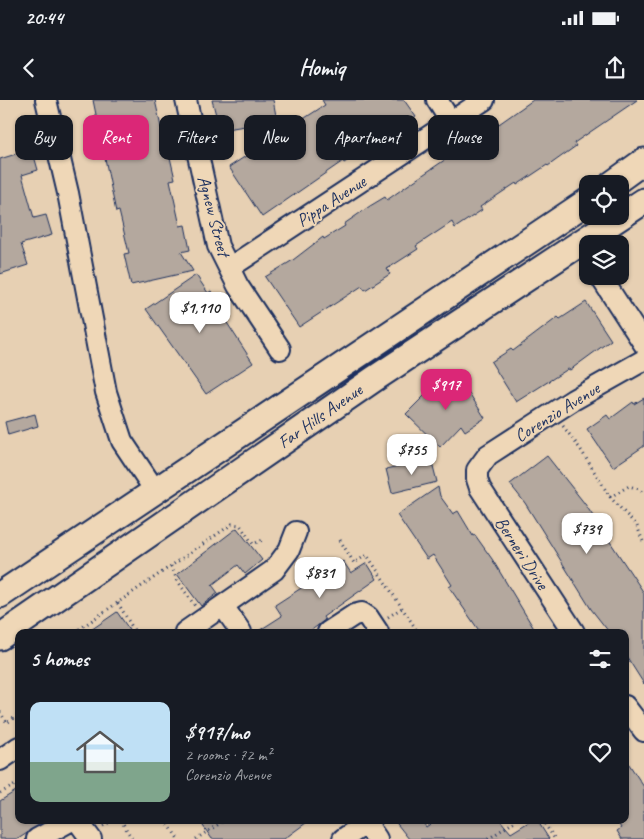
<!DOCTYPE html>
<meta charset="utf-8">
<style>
body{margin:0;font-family:Caveat,sans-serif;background:#242831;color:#f1f3f6;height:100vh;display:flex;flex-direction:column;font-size:19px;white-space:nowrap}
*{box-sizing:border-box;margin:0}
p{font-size:16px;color:#9ea1a6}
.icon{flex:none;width:28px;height:28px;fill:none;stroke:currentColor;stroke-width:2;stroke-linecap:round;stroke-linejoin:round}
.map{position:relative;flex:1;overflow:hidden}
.panel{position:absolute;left:15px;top:529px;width:614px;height:195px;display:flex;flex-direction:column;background:#171b24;border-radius:10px;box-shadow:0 1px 4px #0004}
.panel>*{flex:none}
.banner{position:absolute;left:15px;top:15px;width:615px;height:45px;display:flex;gap:10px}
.tools{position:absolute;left:579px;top:75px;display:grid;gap:10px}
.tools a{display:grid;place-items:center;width:50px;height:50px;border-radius:10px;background:#171b24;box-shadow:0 1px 4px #0004;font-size:25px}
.price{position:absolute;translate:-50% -42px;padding:0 11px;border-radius:10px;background:#fff;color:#222;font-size:16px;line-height:32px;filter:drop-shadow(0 1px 2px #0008)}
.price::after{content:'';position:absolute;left:50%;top:30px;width:15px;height:11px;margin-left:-8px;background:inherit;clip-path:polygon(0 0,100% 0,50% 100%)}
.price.active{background:#db2777;color:#fff}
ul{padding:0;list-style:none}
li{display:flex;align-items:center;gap:15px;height:125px;padding:0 15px}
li+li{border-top:1px solid #363941}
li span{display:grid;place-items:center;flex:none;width:140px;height:100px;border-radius:10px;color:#555}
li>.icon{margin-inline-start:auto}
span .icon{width:60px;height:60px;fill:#fffc;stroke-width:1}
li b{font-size:21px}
h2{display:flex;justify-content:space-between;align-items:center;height:60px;padding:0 15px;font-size:21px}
.tag{padding:0 18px;border-radius:10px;background:#171b24;box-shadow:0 1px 4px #0004;font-size:18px;line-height:45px}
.tag.active{background:#db2777;color:#fff}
.status{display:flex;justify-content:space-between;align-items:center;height:35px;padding:0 25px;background:#171b24;direction:ltr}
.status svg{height:14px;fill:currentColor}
header{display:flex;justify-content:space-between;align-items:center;height:65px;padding:0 15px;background:#171b24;font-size:22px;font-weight:700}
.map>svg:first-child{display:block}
.building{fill:#b4a89e;stroke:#1b2f5e}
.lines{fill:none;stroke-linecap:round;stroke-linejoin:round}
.minor-casing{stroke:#1b2f5e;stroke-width:24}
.major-casing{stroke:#1b2f5e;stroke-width:29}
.path{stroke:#1b2f5e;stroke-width:3;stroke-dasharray:1 4;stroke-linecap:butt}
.minor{stroke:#efd7b7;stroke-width:20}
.major{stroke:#efd7b7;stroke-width:25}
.labels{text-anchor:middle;stroke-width:4;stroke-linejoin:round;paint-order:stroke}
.street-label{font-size:18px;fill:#1b2f5e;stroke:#efd7b7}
</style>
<div class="status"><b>20:44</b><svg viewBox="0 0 49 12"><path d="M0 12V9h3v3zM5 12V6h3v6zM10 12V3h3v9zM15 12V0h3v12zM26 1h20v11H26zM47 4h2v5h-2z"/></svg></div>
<header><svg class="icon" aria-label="back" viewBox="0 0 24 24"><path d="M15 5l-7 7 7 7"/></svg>Homiq<svg class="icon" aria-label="share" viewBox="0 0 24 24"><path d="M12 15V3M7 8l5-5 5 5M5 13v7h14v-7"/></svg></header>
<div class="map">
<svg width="644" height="739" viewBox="0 0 644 739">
<rect width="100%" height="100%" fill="#e7d0b3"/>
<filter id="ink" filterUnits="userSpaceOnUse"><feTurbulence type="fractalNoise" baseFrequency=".02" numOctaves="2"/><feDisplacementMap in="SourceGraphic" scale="10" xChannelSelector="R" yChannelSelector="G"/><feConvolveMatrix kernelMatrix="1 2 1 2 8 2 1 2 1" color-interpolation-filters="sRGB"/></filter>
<g filter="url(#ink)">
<path class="building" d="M93,0H155L167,54L169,53L175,79L170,80L180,126L185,125L190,150L181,152L193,171L131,185L124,154L129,153L119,111L116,112Z
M212,0H273L277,21L220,30Z
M322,0H404L416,17L344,63L343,61L262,117L229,67L325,5Z
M533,0H637L574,43L576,46L548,66L547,65L517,85L516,83L480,107L482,110L455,128L452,122L416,146L418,149L387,169L390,174L365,190L362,186L299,227L265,177L293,160L323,137L324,139L345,126L344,124L370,106L385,97L387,100L408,85L468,44L466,42L477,35L479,38Z
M32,49L38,70L22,75L34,118L46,115L52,135L21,144L28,165L0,174V59Z
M196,175L208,193L211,191L222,206L226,212L222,215L253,263L206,294L146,209Z
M586,202L611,240L570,270L568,269L516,302L491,262L511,249L513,251L558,217L560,219Z
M457,274L485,318L465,331L461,325L440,347L406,314L425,295Z
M644,298V346L613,367L587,329L607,315L610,319L633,302L634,304Z
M35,314L38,326L8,335L5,322Z
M547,356L585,404L644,493V584L625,554V532H609L591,509L525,403L510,384Z
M431,358L437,382L392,393L386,369Z
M438,387L440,396L453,414L458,411L473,436L475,435L492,459L536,532H480L449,487L452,485L433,455L427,459L397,415Z
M237,428L262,460L245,474L238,465L212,485L218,493L201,506L177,474Z
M343,461L351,473L367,463L377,479L323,517L325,520L309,532H257L282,516L275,505Z
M117,512L131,532H88Z
M625,658L644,687V739H622L617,731L621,728L616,720H625Z
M19,689V720H47L18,739H0V701Z
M199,720H310L284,739H212Z
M394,720H421L426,727L436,720H500L511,733L532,720H537L549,739H409Z"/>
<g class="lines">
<defs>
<path id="minor" d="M46,0L68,93L106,292L122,341L156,392
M186,0L218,146L238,186L280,249
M437,0L451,22
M229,168L484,0
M600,176L644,244
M223,506L241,532
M185,532L274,470L289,450L296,432
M328,532L354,515L362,513L368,517L378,532
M574,532L480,388L477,379V370L488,355L573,300L644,260
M625,606L644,631
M0,660L19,647
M77,720L91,739
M364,720L377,739
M37,739L72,720
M343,739L371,720"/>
<path id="major" d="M612,84L644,61
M0,495L588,101
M0,537L374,279L644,101"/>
</defs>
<use href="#minor" class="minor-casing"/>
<use href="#major" class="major-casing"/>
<path class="path" d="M563,326L581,350L610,397L637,426L644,444
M610,397L629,386L639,389L644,394
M340,440L354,463L367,455L418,532
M171,466L177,480L195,506
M118,503L135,532
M388,517L402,508
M75,532L232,424L240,425L253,444L265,439
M19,576L15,578L19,585
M0,612L7,623L19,614
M0,693L19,683
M121,720L132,739
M166,720L178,739
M542,720L555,739
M103,726L113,720
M196,739L225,720
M488,739L517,720"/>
<use href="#minor" class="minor"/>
<use href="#major" class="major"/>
</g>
</g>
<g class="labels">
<g class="street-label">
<text transform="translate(331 101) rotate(-33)" y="6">Pippa Avenue</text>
<text transform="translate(214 116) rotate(75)" y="6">Agnew Street</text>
<text transform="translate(557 312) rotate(-32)" y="6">Corenzio Avenue</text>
<text transform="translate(320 316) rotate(-35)" y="6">Far Hills Avenue</text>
<text transform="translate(522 453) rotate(57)" y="6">Berneri Drive</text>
</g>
</g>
</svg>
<div class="tools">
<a><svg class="icon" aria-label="locate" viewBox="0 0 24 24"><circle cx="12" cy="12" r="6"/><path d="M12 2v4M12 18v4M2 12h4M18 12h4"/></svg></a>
<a><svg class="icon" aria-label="layers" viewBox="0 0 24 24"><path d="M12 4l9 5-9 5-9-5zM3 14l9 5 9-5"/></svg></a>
</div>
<b class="price" style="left:200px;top:234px">$1,110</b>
<b class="price active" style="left:446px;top:311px">$917</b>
<b class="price" style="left:412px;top:376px">$755</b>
<b class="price" style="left:587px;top:455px">$739</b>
<b class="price" style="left:320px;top:499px">$831</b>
<div class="banner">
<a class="tag">Buy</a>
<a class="tag active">Rent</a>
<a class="tag">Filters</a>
<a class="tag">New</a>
<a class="tag">Apartment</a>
<a class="tag">House</a>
</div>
<section class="panel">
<h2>5 homes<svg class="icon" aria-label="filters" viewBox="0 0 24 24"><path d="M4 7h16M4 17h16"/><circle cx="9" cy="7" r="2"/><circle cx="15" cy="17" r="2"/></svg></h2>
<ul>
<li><span style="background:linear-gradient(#bfe0f5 60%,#7fa58c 0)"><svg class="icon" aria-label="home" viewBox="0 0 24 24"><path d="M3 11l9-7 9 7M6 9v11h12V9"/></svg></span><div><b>$917/mo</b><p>2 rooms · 72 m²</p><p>Corenzio Avenue</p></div><svg class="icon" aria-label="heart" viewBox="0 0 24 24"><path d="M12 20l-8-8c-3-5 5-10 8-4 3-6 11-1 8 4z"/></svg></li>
</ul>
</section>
</div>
